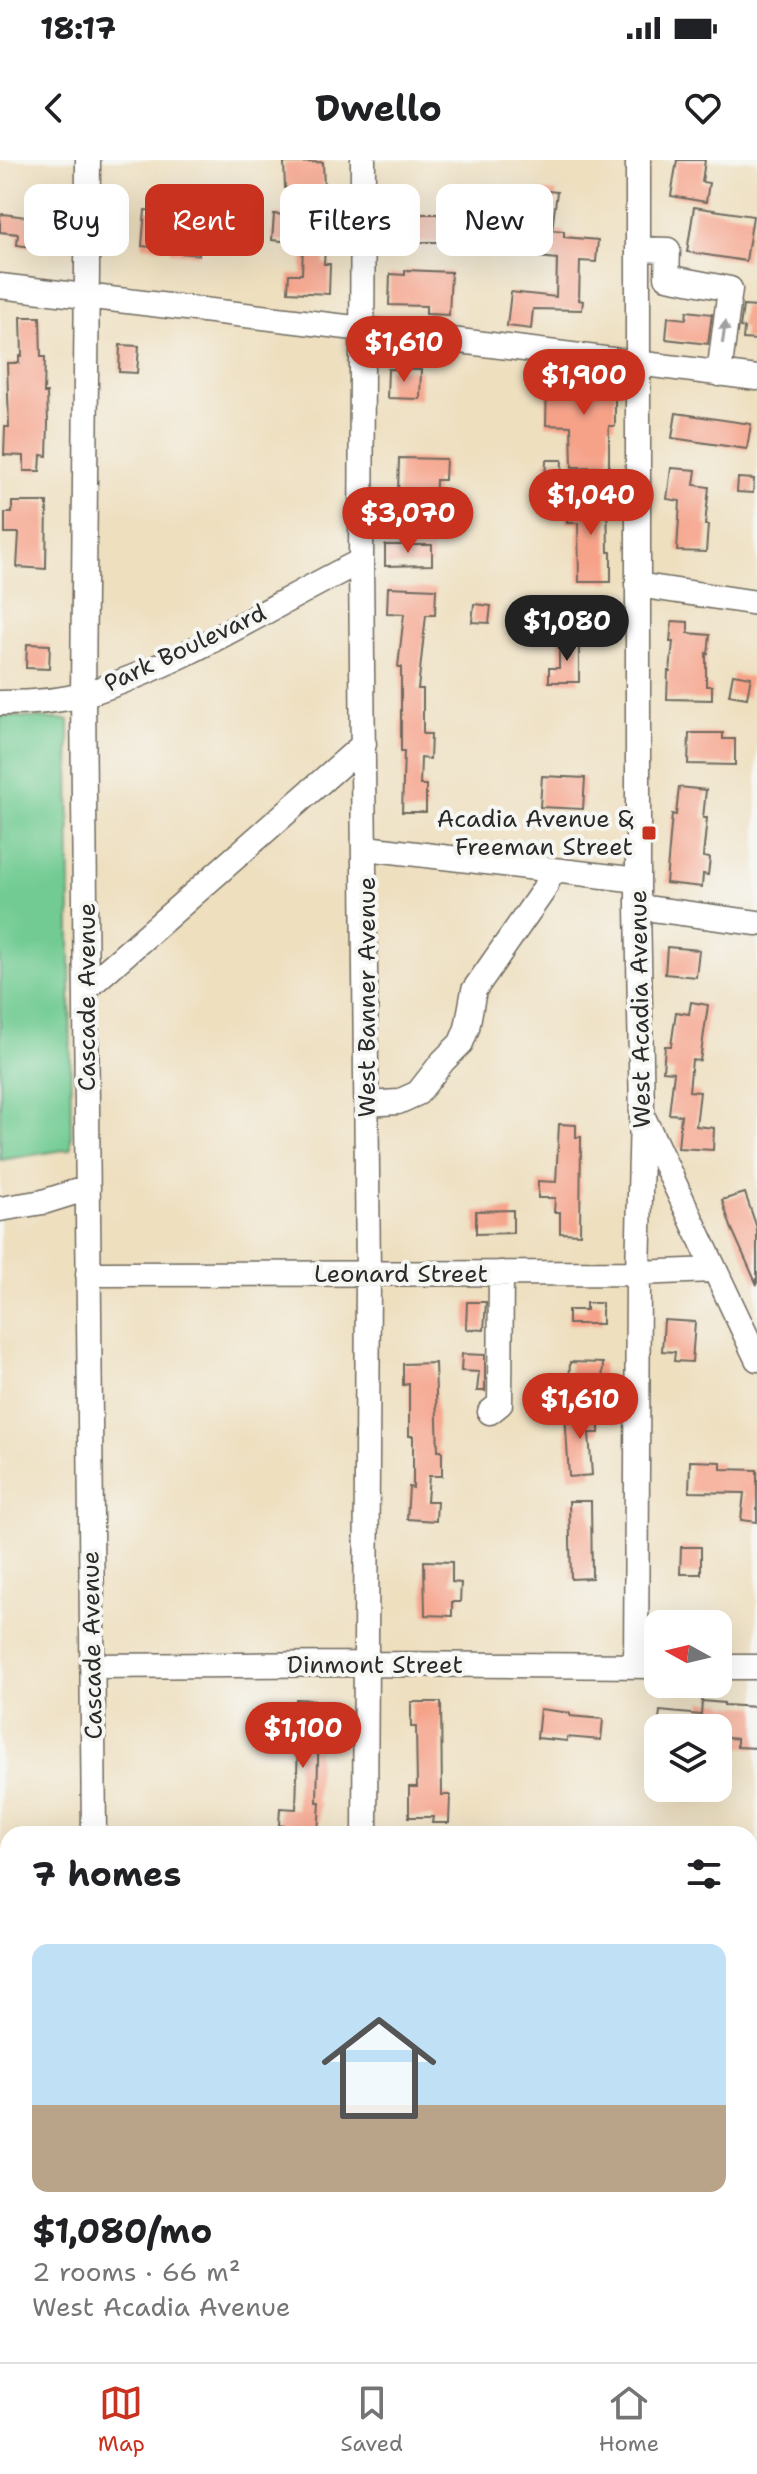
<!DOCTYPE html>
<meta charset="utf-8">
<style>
body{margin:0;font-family:"Shantell Sans",sans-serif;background:#f2f2f2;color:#202124;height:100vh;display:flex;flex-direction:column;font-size:30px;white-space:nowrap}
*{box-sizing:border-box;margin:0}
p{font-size:26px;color:#757577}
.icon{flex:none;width:44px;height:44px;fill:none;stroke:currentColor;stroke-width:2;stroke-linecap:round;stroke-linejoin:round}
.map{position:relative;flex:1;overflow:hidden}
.side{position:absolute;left:0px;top:1666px;width:758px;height:536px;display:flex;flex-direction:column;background:#fff;border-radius:24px 24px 0 0;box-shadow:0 8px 32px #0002}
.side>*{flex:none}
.hud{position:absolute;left:24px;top:24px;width:710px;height:72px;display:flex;gap:16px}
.needle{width:52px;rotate:278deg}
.tools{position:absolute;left:644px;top:1450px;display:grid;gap:16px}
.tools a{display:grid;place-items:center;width:88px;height:88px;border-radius:16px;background:#fff;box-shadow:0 8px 32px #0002;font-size:40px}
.price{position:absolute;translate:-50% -68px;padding:0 18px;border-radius:28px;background:#c8321e;color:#fff;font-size:26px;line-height:52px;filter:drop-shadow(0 2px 4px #0008)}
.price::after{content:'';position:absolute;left:50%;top:48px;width:24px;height:18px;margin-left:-12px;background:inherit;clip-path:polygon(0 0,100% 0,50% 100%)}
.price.selected{background:#222;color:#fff}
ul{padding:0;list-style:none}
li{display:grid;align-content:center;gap:16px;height:424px;padding:0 32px}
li+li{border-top:2px solid #e0e0e0}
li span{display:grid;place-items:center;height:248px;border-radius:16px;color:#555}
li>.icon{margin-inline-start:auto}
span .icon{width:144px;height:144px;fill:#fffc;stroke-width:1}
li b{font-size:34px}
h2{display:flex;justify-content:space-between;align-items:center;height:96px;padding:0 32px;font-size:34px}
.chip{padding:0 28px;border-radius:16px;background:#fff;box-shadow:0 8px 32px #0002;font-size:28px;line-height:72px}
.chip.selected{background:#c8321e;color:#fff}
.status{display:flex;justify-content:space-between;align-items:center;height:56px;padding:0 40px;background:#fff;direction:ltr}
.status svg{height:22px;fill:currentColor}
header{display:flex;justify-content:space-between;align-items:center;height:104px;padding:0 32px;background:#fff;font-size:36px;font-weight:700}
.dock{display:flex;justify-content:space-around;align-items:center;height:112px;border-top:2px solid #e0e0e0;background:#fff;font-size:22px;color:#757577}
.dock a{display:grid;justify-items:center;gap:4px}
.dock .selected{color:#c8321e}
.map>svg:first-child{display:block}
.green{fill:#71cb92;stroke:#4e7b5e;stroke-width:2}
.building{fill:#f6a289}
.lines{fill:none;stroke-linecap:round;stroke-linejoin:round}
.minor-casing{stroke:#6f6a5f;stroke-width:27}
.minor{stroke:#fff;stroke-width:24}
.oneway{fill:#a0a0a0}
.poi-dot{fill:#c8321e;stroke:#f6f6f2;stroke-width:3}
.labels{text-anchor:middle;stroke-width:8;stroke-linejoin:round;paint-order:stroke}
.street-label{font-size:24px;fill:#2b2b2b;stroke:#f6f6f2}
.poi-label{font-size:24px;fill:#2b2b2b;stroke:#f6f6f2;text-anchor:end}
</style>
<div class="status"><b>18:17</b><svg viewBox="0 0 49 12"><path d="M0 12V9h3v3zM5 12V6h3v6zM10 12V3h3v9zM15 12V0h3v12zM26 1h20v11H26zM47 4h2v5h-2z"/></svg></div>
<header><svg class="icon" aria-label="back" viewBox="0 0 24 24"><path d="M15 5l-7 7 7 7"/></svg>Dwello<svg class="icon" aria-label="heart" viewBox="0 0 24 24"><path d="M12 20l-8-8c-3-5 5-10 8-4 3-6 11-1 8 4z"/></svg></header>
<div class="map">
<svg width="757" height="2202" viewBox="0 0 757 2202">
<rect width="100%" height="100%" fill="#f6f6f2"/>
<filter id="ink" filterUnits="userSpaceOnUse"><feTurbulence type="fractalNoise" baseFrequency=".0125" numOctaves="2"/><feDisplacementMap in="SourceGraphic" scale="16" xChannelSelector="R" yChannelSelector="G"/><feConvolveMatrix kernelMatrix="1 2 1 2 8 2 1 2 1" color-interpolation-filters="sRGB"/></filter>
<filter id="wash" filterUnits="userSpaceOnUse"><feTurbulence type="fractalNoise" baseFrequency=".006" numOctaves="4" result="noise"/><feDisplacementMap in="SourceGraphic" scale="32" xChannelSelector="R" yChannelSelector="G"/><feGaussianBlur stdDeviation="1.8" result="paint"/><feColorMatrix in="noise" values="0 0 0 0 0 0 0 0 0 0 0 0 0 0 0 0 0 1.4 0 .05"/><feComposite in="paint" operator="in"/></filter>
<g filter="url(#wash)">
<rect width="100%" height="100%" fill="#eedfbf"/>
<path class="green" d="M0,556L69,560L71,989L0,1000Z"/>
<g id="blocks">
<path class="building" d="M677,0H705L702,22L709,23L706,42L671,36Z
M323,2L324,28H285L284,3Z
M538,30L557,32L552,70L564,71V77L598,80L596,102L580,101L579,140L583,141L582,150L533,149L531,169L507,166L511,132L556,137L557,99L520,95L523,62L503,59L506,32L537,36Z
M160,46L177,47L175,68L201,70L199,95L170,92V89L142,86L145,50L160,51Z
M694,47L753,56L746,101L687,92Z
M3,54L35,58L31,87L17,85L18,74L0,72V55Z
M274,54L327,59L324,104H330L329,134L288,132L289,114H302L303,83L272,80Z
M401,54H442V82H401Z
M405,110L451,112L449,155L426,154V146L389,145L390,114L405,115Z
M743,146L757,147V180L743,179L744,168L740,167Z
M687,151L712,154L708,184L666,179L668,157L686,159Z
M21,157H40L41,197H45L44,233H47L48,263L47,296L41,295L40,311H24V296L4,295L5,267H9L7,203H19V196H22Z
M120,185L139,186L137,213L119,212Z
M388,209L421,210L420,239L387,238Z
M547,220H615V266H609V307H572L571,266L546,265Z
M676,253L751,264L747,289L672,278Z
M399,298L446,299L445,320H436L435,357L393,356V333H398Z
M546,300H562L561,323L545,322Z
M671,308L696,310L694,325L709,327L705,365H708L706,392L677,391L680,341L667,339Z
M738,318L754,319L753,333L737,332Z
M567,336H607L608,392H611V422H579L578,363H567Z
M12,342H47L46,409L17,407L19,373H5V353H12Z
M385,385H432V405L385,406Z
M388,427L436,429L435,455H426L418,529H423V574H431L430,599L421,598L420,625H426V652H402L404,591H401V507H398L404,454L387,453Z
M474,444L491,446L489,463L472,462Z
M672,461L688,462V473L710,475L708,494L706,493V526H712V540L667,539L668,511H670L673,482H670Z
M559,479H579V522H549V508H559Z
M27,484L50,485L49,509L26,508Z
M733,514L751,517L747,538L729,535Z
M689,573H723V579H735V605L688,604Z
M542,616L585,618L583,649L540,647Z
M679,627L706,630L703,658H707L703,697L710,698L708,715L703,714L702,727L666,723L672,654L676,655Z
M667,787L699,790L696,817L665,814Z
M691,842L708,845L700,901L692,900L689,931L700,932L696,966L714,968L713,990L678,988L681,955L669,954L674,912L663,911L665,886H671L676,852L689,854Z
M559,964L576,965V977H581L580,1074L560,1073V1052H554L555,1038H538V1021L556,1022Z
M745,1033L757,1068V1125L731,1067L722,1040Z
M513,1050V1073L476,1074V1051Z
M467,1142H486L484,1170L466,1169Z
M586,1143H602V1164H568V1150H586Z
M664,1160L695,1162L692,1202L674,1201L675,1192L662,1191Z
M462,1194L485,1195V1231H477L479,1212L461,1211Z
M570,1202L603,1203L602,1230L569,1229Z
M435,1203L438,1291H442V1316H429L427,1341H437L436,1361L407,1359L409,1327L413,1328V1276H409V1224L403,1225V1204Z
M599,1251V1273H589L592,1315L569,1317L565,1252Z
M690,1301L721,1302V1309L757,1310V1362L741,1360L744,1333L689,1332Z
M569,1341H591L592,1418L571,1419Z
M681,1387H701V1414H680Z
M424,1401L452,1402V1422L461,1423L460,1442H452V1456L425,1455Z
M296,1539L315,1540V1559H319L317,1642H320L318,1674H284L285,1666L279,1665L280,1648L296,1649L298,1582L277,1581V1563H296Z
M702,1541L724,1543V1545L757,1547V1588L737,1587V1579L718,1577V1568H658L660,1551L701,1555Z
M411,1542H441L442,1635H450L449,1663H432L433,1657H409V1627H417L416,1567H411Z
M540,1549L570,1553V1556L603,1559L601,1580L567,1577V1581L537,1578Z"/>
</g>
</g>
<g filter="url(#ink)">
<use href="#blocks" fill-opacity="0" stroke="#6f6a5f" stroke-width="2"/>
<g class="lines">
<defs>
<path id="minor" d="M88,0L83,535L94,1674
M363,0L361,401L368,1114L365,1674
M638,89L668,90L667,117L730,129L719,214
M0,126L363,169L757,218
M637,425L757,443
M0,543C28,543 58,542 85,534C180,506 272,445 361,401
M366,688L638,720
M638,747L757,763
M88,827L364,584
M367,944L398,942L418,933L443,901L461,883L467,868L474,830L543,731L553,710
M644,959L757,1199
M0,1049L43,1042L88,1028
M88,1114L638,1113L713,1110
M490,1252L500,1244L501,1113
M92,1506L364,1504L658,1506
M636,1506L638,1113L642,955L638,747V0
M718,1507H757
M0,1767L8,1768
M750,1816L757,1812
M55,2194L64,2202
M673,2194L674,2202
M273,2202V2199"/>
</defs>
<use href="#minor" class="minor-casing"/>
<use href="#minor" class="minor"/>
</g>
<defs><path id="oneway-solid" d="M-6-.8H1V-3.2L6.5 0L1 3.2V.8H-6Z" transform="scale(2)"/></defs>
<use class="oneway" href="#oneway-solid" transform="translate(724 172) rotate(-82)"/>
</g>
<rect class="poi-dot" x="641" y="665" width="16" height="16" rx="4"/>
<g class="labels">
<g class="street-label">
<text transform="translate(185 488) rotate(-25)" y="8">Park Boulevard</text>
<text transform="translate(87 837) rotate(-90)" y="8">Cascade Avenue</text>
<text transform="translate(367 837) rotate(-90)" y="8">West Banner Avenue</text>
<text transform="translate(640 849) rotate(-91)" y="8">West Acadia Avenue</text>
<text x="401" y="1122">Leonard Street</text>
<text transform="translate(92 1485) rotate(-91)" y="8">Cascade Avenue</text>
<text x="375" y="1513">Dinmont Street</text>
</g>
<g class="poi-label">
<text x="633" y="667">Acadia Avenue &amp;<tspan x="633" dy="28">Freeman Street</tspan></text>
</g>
</g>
</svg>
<div class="tools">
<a><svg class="needle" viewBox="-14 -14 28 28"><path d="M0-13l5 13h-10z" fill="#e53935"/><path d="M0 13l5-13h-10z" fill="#757577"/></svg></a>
<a><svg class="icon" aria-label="layers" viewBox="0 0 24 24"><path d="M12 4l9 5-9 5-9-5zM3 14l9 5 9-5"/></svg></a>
</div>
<b class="price" style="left:404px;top:224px">$1,610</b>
<b class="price" style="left:584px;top:257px">$1,900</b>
<b class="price" style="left:591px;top:377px">$1,040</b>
<b class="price" style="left:408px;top:395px">$3,070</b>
<b class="price selected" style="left:567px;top:503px">$1,080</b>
<b class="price" style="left:580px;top:1281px">$1,610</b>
<b class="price" style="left:303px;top:1610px">$1,100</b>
<div class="hud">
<a class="chip">Buy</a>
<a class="chip selected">Rent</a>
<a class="chip">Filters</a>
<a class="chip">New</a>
</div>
<section class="side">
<h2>7 homes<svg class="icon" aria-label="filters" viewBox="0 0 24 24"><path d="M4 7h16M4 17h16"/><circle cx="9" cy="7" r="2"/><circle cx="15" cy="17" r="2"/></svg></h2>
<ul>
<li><span style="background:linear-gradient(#bfe0f5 65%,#b9a48a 0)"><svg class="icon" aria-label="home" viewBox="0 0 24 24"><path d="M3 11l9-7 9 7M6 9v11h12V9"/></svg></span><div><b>$1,080/mo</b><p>2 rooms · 66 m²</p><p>West Acadia Avenue</p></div></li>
</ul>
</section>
</div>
<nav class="dock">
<a class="selected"><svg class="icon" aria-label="map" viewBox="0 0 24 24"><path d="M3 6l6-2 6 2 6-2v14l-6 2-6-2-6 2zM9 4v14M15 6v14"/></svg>Map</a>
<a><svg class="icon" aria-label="saved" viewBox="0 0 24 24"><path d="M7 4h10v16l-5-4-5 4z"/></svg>Saved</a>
<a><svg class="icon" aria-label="home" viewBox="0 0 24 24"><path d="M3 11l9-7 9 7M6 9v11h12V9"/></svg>Home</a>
</nav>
